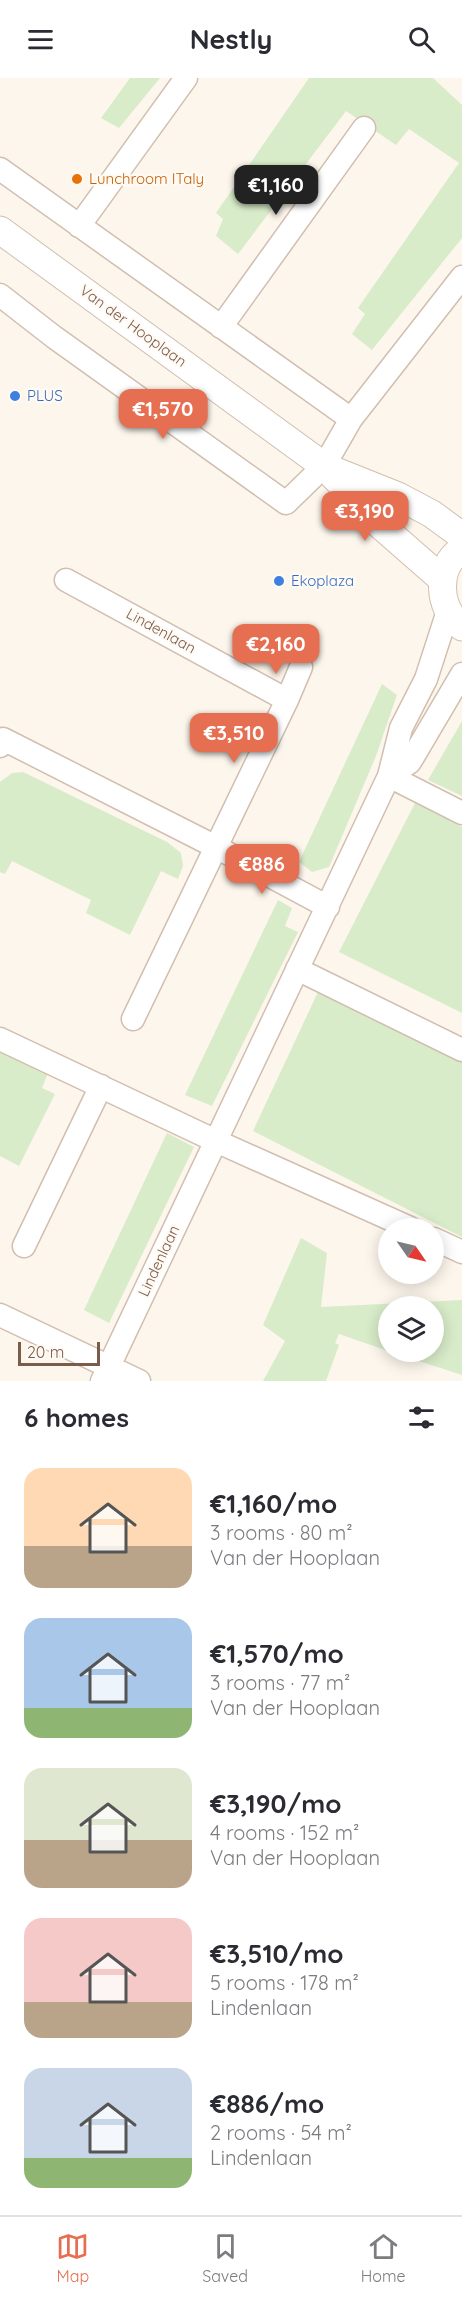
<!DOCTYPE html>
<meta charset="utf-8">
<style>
body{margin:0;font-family:Quicksand,sans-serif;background:#f7f7f7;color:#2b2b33;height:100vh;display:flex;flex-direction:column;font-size:22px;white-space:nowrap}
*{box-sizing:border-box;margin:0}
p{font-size:20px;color:#7c7c81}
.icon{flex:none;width:33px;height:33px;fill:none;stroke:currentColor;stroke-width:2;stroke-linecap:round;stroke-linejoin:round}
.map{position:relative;height:1303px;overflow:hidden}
.side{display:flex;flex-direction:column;background:#fff;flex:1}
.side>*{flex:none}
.needle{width:39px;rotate:124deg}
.controls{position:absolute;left:378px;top:1140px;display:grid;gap:12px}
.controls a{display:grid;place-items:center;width:66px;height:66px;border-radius:50%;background:#fff;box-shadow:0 3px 15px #0003;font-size:30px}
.scale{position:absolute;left:18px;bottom:15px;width:82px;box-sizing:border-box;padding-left:6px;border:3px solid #7a5c4d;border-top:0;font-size:16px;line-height:21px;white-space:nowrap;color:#7a5c4d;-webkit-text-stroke:4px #fffaf3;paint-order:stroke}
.price{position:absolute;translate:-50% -51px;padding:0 14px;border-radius:12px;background:#e76f51;color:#fff;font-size:20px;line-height:39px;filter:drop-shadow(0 2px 3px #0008)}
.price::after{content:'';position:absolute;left:50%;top:36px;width:18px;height:14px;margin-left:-9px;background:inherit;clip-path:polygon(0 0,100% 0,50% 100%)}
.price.current{background:#222;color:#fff}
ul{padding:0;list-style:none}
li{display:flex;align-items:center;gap:18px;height:150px;padding:0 24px}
li span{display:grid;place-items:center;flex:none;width:168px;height:120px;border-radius:18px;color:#555}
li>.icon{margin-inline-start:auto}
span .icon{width:72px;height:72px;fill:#fffc;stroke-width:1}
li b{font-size:26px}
h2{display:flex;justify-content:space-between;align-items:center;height:72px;padding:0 24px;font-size:26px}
header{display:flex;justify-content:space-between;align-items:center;height:78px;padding:0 24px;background:#fff;font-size:27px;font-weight:700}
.dock{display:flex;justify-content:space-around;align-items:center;height:84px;border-top:2px solid #e1e1e2;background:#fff;font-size:16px;color:#7c7c81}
.dock a{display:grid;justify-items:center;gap:3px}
.dock .current{color:#e76f51}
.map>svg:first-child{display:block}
.green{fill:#d8ecc9}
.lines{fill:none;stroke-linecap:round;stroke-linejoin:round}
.minor-casing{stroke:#d1beb0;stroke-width:25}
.tertiary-casing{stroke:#d1beb0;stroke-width:29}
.minor{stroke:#fff;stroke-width:22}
.tertiary{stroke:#fff;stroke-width:27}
.food-dot{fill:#e8710a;stroke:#fffaf3;stroke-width:2}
.shop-dot{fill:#3f7fe0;stroke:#fffaf3;stroke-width:2}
.labels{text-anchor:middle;stroke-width:4.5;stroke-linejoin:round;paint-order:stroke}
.food-label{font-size:15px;fill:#c56008;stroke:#fffaf3;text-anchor:start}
.street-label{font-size:15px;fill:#7a5c4d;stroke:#fffaf3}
.shop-label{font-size:15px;fill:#366cbe;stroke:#fffaf3;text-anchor:start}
</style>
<header><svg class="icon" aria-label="menu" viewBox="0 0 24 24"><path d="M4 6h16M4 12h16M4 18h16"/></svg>Nestly<svg class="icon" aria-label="search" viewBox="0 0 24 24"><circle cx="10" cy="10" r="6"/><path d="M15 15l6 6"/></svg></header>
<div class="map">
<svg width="462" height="1303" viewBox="0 0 462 1303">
<rect width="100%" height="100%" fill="#fdf6ec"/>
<path class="green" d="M130,0H160L119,50L101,40Z
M309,0H433L462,27V160L372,272L352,256L365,236L358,230L459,85L409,51L396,67L346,33L238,176L216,158L223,141L216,135Z
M382,606L397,617L376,678L329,789L312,794L299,784Z
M462,643V718L428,702Z
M23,694L167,764L181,775L183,788L178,801L161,793L130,857L86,835L91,822L12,783L5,796L0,794V704L12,695Z
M415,725L462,749V935L339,874Z
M278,822L292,830L285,848L298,854L212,1028L185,1017Z
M324,901L462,968V1159L253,1053Z
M0,970L48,995L42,1010L55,1016L19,1088L0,1078Z
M167,1055L194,1069L109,1245L84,1232Z
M301,1160L327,1175L321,1229L462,1222V1297L391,1274H434V1228H388V1273L339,1256L335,1265L339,1267L326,1303H263L285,1263L263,1247Z"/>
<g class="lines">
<defs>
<path id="minor" d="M0,91L351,341
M79,148L186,0
M0,217L54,259L286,425L324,388L351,341L462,199
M221,249L364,50
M66,502L287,622
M0,668L3,661L216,769L328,829
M389,698L410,684L462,596
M389,698L462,735
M297,891L462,972
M133,941L287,622L301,589
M0,961L216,1063L410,1150
M434,1161L462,1174
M24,1168L101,1008
M0,1237L139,1303
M102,1303L389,698L401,650L426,601L448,533"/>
<path id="tertiary" d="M0,152L324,388L379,446L443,502
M333,392L398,418L432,436L462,458
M462,471C435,489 437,530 462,549"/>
</defs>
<use href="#minor" class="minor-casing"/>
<use href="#tertiary" class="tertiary-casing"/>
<use href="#minor" class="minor"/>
<use href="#tertiary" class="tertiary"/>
</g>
<circle class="food-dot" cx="77" cy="101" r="6"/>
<g class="shop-dot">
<circle cx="15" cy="318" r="6"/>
<circle cx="279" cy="503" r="6"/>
</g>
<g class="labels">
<g class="food-label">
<text x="89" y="106">Lunchroom ITaly</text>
</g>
<g class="street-label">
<text transform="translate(133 248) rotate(36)" y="5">Van der Hooplaan</text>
<text transform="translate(161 553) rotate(29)" y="5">Lindenlaan</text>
<text transform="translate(159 1183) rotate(-65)" y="5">Lindenlaan</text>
</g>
<g class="shop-label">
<text x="27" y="323">PLUS</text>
<text x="291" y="508">Ekoplaza</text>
</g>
</g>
</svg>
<div class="controls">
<a><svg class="needle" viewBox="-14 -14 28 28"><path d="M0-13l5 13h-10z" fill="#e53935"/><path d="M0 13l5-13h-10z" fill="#7c7c81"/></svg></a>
<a><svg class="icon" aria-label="layers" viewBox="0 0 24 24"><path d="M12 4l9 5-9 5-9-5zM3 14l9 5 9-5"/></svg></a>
</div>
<div class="scale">20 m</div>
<b class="price current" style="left:276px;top:138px">€1,160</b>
<b class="price" style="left:163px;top:362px">€1,570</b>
<b class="price" style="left:365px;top:464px">€3,190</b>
<b class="price" style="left:276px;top:597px">€2,160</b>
<b class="price" style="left:234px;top:686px">€3,510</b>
<b class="price" style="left:262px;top:817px">€886</b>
</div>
<section class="side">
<h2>6 homes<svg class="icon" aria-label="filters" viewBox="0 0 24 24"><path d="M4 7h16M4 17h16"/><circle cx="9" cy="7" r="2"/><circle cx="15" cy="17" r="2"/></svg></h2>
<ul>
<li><span style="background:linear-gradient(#ffd9b3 65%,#b9a48a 0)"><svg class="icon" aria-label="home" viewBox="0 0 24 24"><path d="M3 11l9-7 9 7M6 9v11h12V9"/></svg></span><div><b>€1,160/mo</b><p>3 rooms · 80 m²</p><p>Van der Hooplaan</p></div></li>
<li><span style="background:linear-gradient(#a9c7e8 75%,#8fb573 0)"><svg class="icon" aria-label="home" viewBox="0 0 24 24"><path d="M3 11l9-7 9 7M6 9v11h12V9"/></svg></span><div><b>€1,570/mo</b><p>3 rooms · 77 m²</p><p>Van der Hooplaan</p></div></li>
<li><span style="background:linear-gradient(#dfe7d0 60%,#b9a48a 0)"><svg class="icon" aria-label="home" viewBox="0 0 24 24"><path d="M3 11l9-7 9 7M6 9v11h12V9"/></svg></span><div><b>€3,190/mo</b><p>4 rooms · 152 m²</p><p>Van der Hooplaan</p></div></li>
<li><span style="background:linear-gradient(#f6c9c9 70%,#b9a48a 0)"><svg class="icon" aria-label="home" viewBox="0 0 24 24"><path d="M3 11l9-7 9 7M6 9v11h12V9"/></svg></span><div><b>€3,510/mo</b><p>5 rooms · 178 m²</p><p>Lindenlaan</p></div></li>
<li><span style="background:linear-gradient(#c9d6e8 75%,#8fb573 0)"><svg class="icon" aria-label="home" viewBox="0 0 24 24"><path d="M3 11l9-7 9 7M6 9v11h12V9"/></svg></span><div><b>€886/mo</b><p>2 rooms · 54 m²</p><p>Lindenlaan</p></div></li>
</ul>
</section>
<nav class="dock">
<a class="current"><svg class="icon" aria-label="map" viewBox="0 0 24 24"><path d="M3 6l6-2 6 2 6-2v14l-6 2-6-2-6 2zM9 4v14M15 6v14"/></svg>Map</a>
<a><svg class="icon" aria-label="saved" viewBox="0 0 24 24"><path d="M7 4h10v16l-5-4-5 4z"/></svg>Saved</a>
<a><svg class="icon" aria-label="home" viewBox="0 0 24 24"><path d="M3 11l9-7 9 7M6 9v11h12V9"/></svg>Home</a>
</nav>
